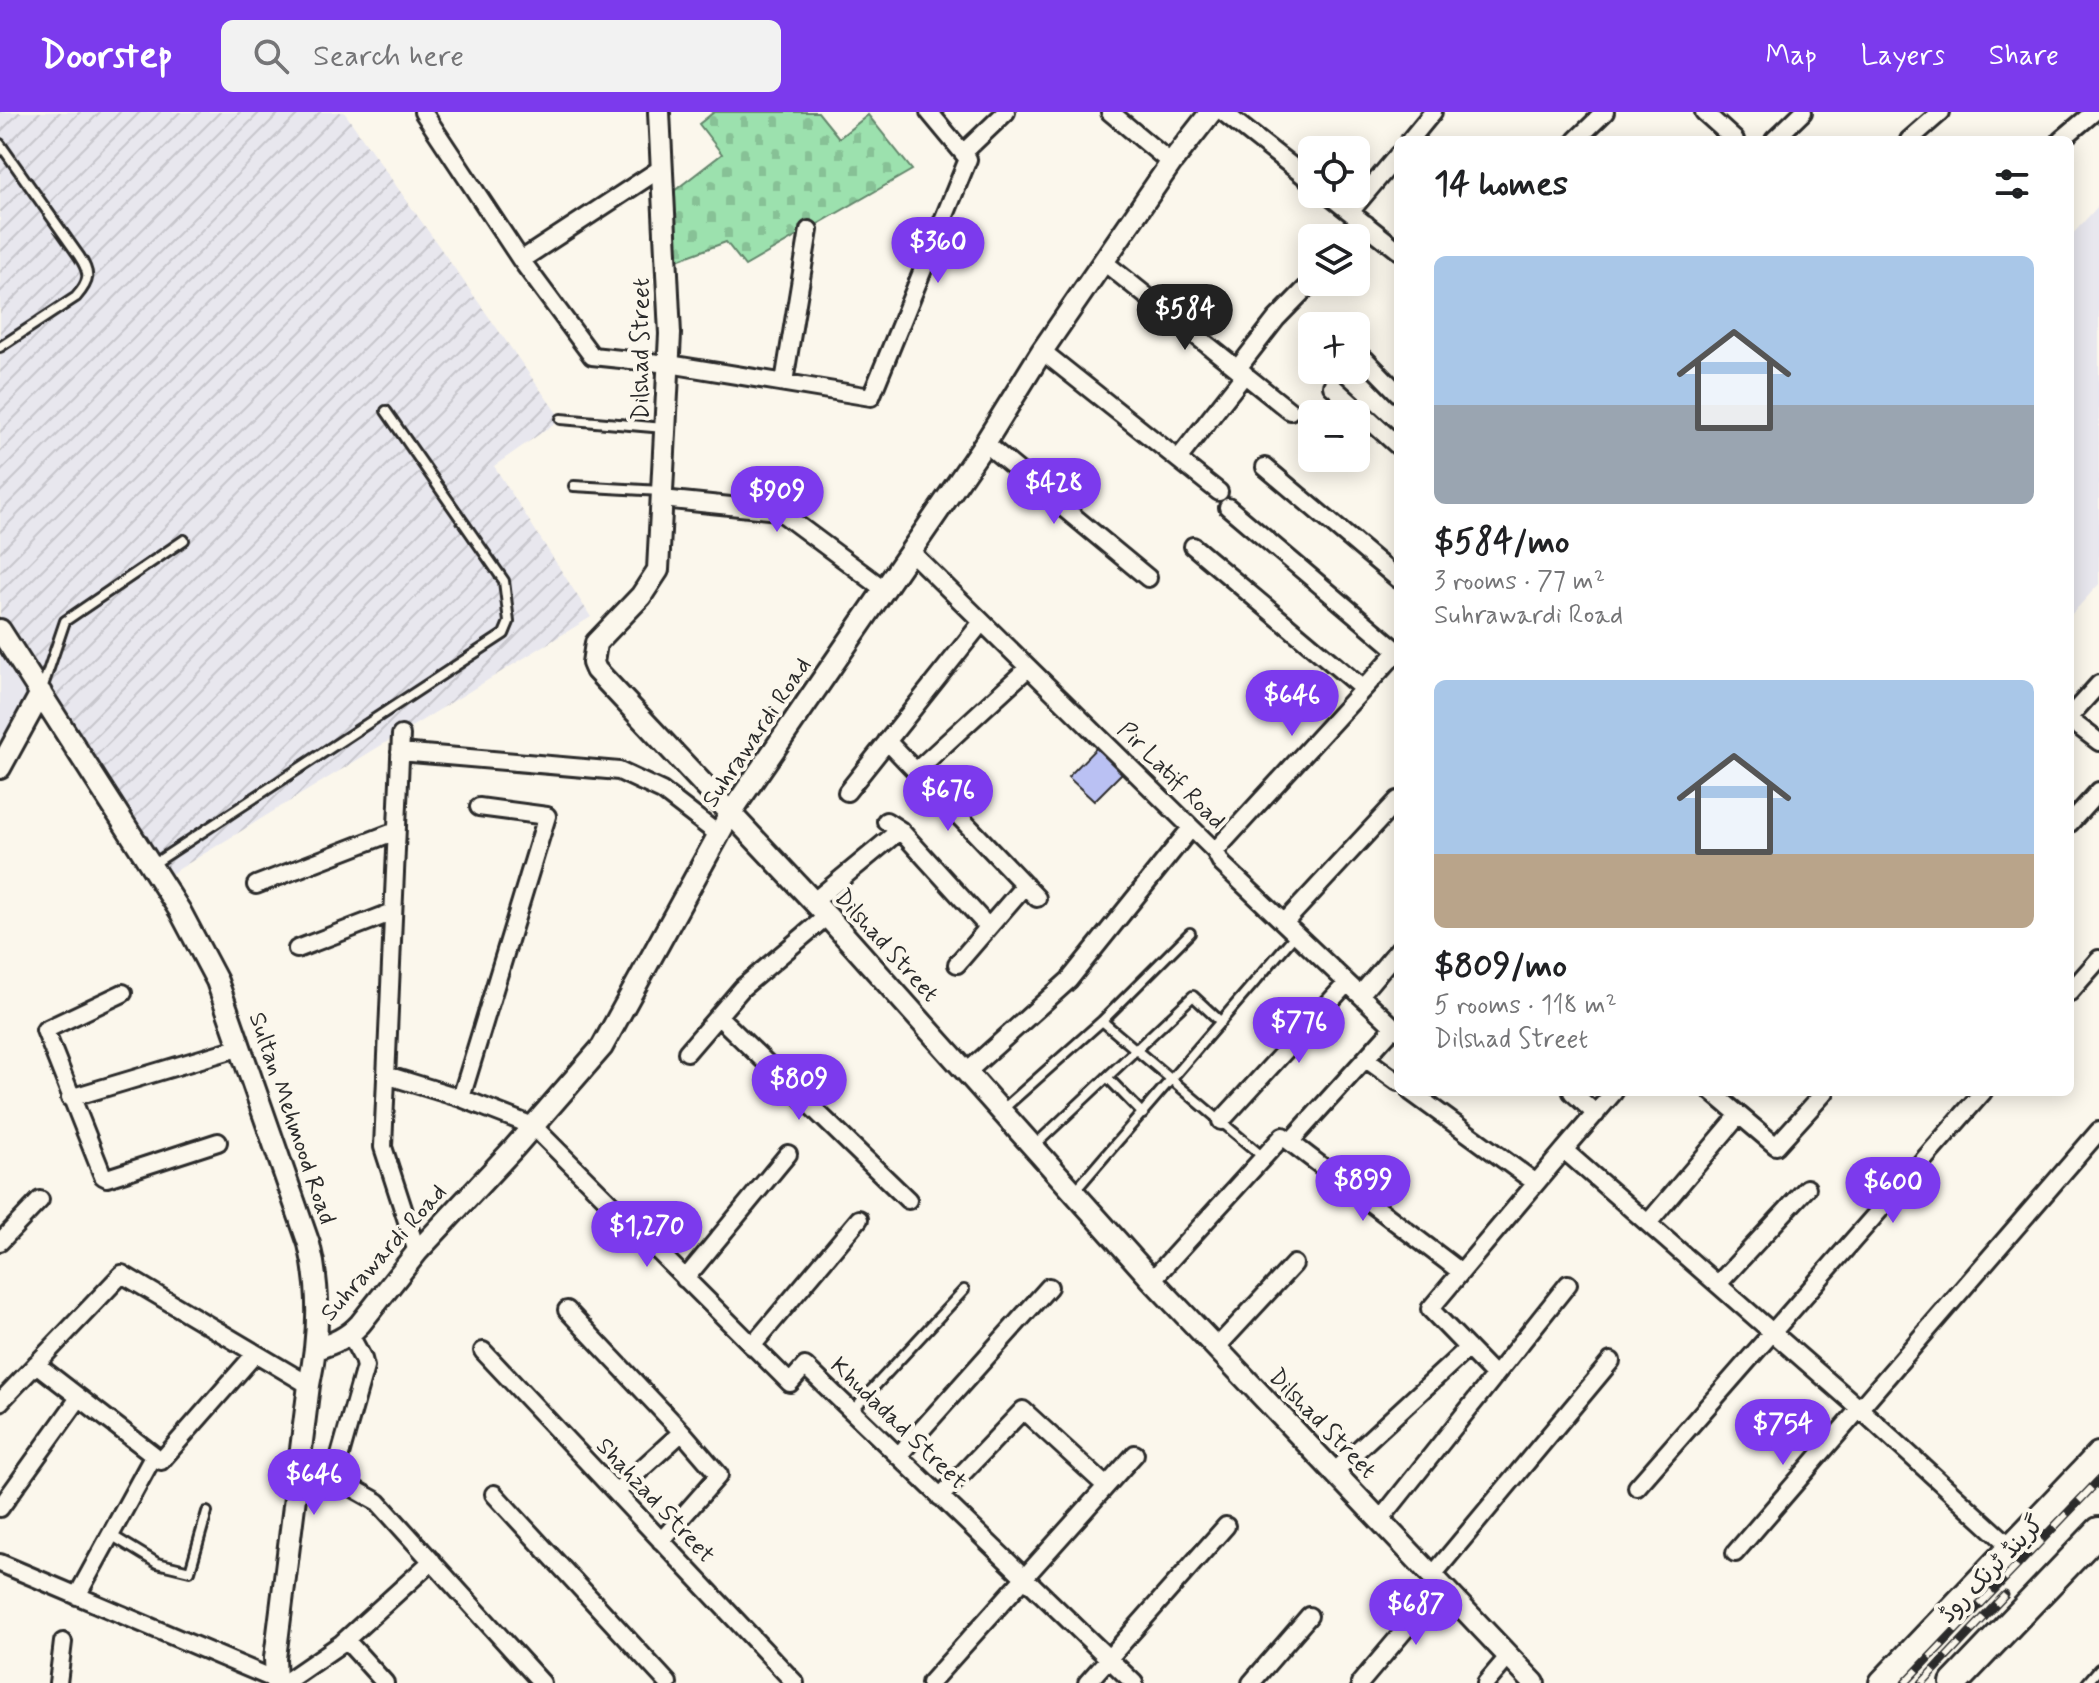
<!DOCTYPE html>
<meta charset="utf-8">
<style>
body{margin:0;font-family:Mynerve,"Playpen Sans Arabic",sans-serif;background:#f2f2f2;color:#202124;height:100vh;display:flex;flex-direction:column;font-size:30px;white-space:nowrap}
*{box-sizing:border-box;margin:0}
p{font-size:26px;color:#757577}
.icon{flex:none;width:44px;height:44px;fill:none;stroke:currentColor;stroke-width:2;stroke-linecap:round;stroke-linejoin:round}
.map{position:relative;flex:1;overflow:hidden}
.sheet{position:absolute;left:1394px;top:24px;width:680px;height:960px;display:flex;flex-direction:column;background:#fff;border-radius:12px;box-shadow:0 4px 20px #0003}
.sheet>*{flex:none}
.fabs{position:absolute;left:1298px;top:24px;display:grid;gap:16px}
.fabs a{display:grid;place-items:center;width:72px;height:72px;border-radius:12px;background:#fff;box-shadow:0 4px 20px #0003;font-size:40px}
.price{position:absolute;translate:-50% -68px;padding:0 18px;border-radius:28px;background:#7c3aed;color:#fff;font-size:26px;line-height:52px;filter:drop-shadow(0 2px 4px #0008)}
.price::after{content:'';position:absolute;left:50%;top:48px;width:24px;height:18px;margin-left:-12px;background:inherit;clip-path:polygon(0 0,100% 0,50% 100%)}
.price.selected{background:#222;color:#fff}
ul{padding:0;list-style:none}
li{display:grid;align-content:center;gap:16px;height:424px;padding:0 40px}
li span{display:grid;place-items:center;height:248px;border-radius:12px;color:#555}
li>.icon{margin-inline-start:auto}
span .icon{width:144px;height:144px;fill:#fffc;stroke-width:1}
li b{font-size:34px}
h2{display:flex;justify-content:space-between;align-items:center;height:96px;padding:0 40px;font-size:34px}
header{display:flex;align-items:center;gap:48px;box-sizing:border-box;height:112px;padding:0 40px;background:#7c3aed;color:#fff}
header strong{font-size:38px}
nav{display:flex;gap:44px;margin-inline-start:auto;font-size:28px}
.search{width:560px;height:72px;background:#f2f2f2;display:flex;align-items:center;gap:20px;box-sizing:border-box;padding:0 28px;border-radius:12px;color:#757577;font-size:30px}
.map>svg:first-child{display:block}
.built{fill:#e8e7ee}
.industrial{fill:url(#industrial-furrows)}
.cemetery{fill:url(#cemetery-stones);stroke:#64866c;stroke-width:2}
.building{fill:#bac1f3;stroke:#2b2b2b;stroke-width:2}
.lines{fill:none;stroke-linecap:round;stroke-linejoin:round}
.service-casing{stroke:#2b2b2b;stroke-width:14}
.minor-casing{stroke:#2b2b2b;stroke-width:22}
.tertiary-casing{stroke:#2b2b2b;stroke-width:26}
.primary-casing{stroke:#2b2b2b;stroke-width:32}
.service{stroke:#fbf7ec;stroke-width:8}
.minor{stroke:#fbf7ec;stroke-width:16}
.tertiary{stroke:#fbf7ec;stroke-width:20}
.primary{stroke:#fbf7ec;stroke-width:26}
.rail-casing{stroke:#2b2b2b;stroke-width:9}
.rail{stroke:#fbf7ec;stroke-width:6;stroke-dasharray:18;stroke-linecap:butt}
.labels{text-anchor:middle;stroke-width:8;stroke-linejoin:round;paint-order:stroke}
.street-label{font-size:24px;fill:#2b2b2b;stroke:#fbf7ec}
</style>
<header>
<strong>Doorstep</strong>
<div class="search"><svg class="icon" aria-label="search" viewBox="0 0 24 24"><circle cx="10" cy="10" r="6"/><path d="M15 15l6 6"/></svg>Search here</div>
<nav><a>Map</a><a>Layers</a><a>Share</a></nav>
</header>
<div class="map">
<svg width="2099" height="1571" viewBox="0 0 2099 1571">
<defs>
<pattern id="industrial-furrows" width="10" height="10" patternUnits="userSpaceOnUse" patternTransform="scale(2)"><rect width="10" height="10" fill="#e8e7ee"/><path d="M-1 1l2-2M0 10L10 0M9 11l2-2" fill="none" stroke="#c7c6cc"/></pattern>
<pattern id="cemetery-stones" width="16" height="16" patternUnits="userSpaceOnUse" patternTransform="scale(2)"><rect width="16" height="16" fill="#9ce1ae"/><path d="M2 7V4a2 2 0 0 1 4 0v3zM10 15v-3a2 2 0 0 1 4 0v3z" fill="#87c196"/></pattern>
</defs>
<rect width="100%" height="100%" fill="#fbf7ec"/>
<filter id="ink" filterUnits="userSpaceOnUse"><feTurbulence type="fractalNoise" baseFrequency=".0125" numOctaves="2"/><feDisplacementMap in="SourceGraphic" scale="16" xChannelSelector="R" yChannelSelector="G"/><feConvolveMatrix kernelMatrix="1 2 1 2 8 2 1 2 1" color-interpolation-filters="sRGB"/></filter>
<g filter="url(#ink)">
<path class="built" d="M2099,93V472L2070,504V125Z
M0,526L39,589L0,659Z"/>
<path class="industrial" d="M0,0H344L561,307L494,354L591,505L161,768L0,526Z"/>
<path class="cemetery" d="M714,0H818L839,26L868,3L912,58L745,154L726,130L666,152L665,86L722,42L699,12Z"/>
<path class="building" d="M1103,629L1129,654L1094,689L1068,665Z"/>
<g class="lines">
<defs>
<path id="service" d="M0,32L79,144C91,162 90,169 76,185L0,235
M561,307L664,316
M574,374L661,379
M42,577L65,509L184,428
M152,753L504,522L509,510L504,469L386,299
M1102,909L1263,1045
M1107,965L1143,1002
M1002,998L1102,909L1190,821
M1034,1034L1193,884L1221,910
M1074,1080L1296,822
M852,1299L964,1178
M111,1423L157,1451L190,1459L207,1400
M2087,1571L2099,1557"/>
<path id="minor" d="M423,0L521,148L592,244L669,252L871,285L968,47L929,0
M1110,0L1171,51
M1223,0L1312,70
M1704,0L1735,28
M1410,28L1433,0
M1576,28L1605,0
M1774,28L1803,0
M1909,28L1941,0
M2061,28L2094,0
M963,41L1006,0
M1327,82L1398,138
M1350,100L1398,43
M1353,126L1366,112
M521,148L660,57
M1104,150L1290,299
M1042,239L1219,380
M1365,247L1398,281
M1238,256L1276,207L1312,170
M784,270L809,118
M1332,274L1398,334
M985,331L1148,466
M1178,347L1245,262
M1265,355L1398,467
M662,387L779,399L885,478
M1193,434L1363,577
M911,440L1215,739L1222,752L1398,919
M2070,604L2099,572
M2070,608L2099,630
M401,623L383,1035L417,1140
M887,629L1037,786
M400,640L619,659L662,679L719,723
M916,659L1028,556
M847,680L982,510
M886,709L900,718L988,815
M2070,711L2099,679
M1215,739L1398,539L1228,395
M256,773L396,719
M813,790L900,718
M1284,811L1398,688
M297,837L393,800
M957,852L1025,773
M2070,880L2099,847
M123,881L45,918L103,1064L107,1066L218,1030
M1360,883L1398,838
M718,904L908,1088
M687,940L742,876L827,804
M1366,947L1398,970
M967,960L1069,868L1191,716
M386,963L461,986L547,704L479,695
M1411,980L1536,1071
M1572,980L1596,1002
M1614,980L1564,1038L1860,1297L2011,1435
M1712,980L1776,1034L1825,980
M70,986L241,935
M461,986L533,1014L790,1271L805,1254L1134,1571
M1221,1009L1347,871
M1290,1030L1461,1160
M1648,1111L1739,1003
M0,1130L40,1088
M685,1167L788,1042
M1152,1168L1283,1024L1290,1030L1394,915
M1718,1172L1807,1076
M567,1198L682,1320L616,1380
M350,1223L363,1247L365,1255L335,1361L339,1368L378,1390L542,1571
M752,1234L859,1107
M1216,1236L1294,1152
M483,1239L795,1571
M36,1252L154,1343L77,1484
M1495,1264L1430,1197L1564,1038
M0,1290L122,1162L309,1273
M154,1343L161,1349L255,1242
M898,1344L1049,1175
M1334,1360L1468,1236
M1637,1375L1983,980
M494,1382L668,1571
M940,1385L1023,1298L1106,1374
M0,1396L79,1286
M1380,1408L1568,1172
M661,1429L719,1363L682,1320
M1735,1441L2099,1019
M0,1451L276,1568
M1432,1464L1611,1249
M346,1528L385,1571
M58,1571L63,1530
M284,1571L342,1531L432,1449
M930,1571L1135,1342
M1087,1571L1226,1414
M1251,1571L1309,1504
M1360,1571L1442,1474
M1486,1571L1509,1544"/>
<path id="tertiary" d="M659,0L670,222L658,458L641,484L596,531L593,551L596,558L827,804L1152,1168L1534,1571
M0,518L180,799L217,869L309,1132C321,1179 319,1226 309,1273L275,1546L276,1571
M0,656L41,581
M316,1237C334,1231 347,1226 360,1212L417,1140L514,1036L602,935L730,702L985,331L1042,239L1171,51L1211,0"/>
<path id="primary" d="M1883,1571L2099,1344
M1954,1571L2099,1419"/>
</defs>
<use href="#service" class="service-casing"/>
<use href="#minor" class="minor-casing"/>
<use href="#tertiary" class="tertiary-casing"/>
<use href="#primary" class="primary-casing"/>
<use href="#service" class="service"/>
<use href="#minor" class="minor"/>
<use href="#tertiary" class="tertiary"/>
<use href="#primary" class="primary"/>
<defs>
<path id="rail" d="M1905,1571L2099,1368
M1922,1571L2005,1483"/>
</defs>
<use href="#rail" class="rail-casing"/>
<use href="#rail" class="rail"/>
</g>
</g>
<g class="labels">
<g class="street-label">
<text transform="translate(640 237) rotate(-90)" y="8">Dilshad Street</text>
<text transform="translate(756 620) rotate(-56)" y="8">Suhrawardi Road</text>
<text transform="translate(1172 663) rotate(45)" y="8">Pir Latif Road</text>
<text transform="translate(887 833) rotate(48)" y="8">Dilshad Street</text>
<text transform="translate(293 1006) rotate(71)" y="8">Sultan Mehmood Road</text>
<text transform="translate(383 1140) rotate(-48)" y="8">Suhrawardi Road</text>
<text transform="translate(899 1311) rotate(44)" y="8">Khudadad Street</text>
<text transform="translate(1323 1311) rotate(46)" y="8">Dilshad Street</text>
<text transform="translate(656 1388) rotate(47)" y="8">Shahzad Street</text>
<text transform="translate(1991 1457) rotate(-46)" y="8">گرینڈ ٹرنک روڈ</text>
</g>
</g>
</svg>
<div class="fabs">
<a><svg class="icon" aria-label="locate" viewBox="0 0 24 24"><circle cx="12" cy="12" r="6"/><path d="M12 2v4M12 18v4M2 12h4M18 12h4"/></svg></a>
<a><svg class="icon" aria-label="layers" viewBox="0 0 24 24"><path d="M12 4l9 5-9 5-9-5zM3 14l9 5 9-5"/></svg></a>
<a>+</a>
<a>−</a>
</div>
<b class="price" style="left:938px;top:173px">$360</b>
<b class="price selected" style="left:1185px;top:240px">$584</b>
<b class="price" style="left:1054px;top:414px">$428</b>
<b class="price" style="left:777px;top:422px">$909</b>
<b class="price" style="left:1292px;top:626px">$646</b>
<b class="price" style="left:948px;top:721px">$676</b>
<b class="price" style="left:1299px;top:953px">$776</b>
<b class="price" style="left:799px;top:1010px">$809</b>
<b class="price" style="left:1363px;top:1111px">$899</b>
<b class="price" style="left:1893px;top:1113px">$600</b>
<b class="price" style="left:647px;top:1157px">$1,270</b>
<b class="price" style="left:1783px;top:1355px">$754</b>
<b class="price" style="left:314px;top:1405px">$646</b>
<b class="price" style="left:1416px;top:1535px">$687</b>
<section class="sheet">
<h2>14 homes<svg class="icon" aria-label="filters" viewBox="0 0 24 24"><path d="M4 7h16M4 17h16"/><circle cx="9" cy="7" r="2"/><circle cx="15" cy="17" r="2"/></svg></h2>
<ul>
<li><span style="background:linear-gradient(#a9c7e8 60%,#9aa5b1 0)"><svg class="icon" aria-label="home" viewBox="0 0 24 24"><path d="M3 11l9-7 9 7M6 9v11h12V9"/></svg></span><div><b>$584/mo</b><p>3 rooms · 77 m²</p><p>Suhrawardi Road</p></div></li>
<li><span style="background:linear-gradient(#a9c7e8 70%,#b9a48a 0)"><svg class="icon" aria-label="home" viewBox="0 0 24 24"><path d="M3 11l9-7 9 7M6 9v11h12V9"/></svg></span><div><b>$809/mo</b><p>5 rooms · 118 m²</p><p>Dilshad Street</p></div></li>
</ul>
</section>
</div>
